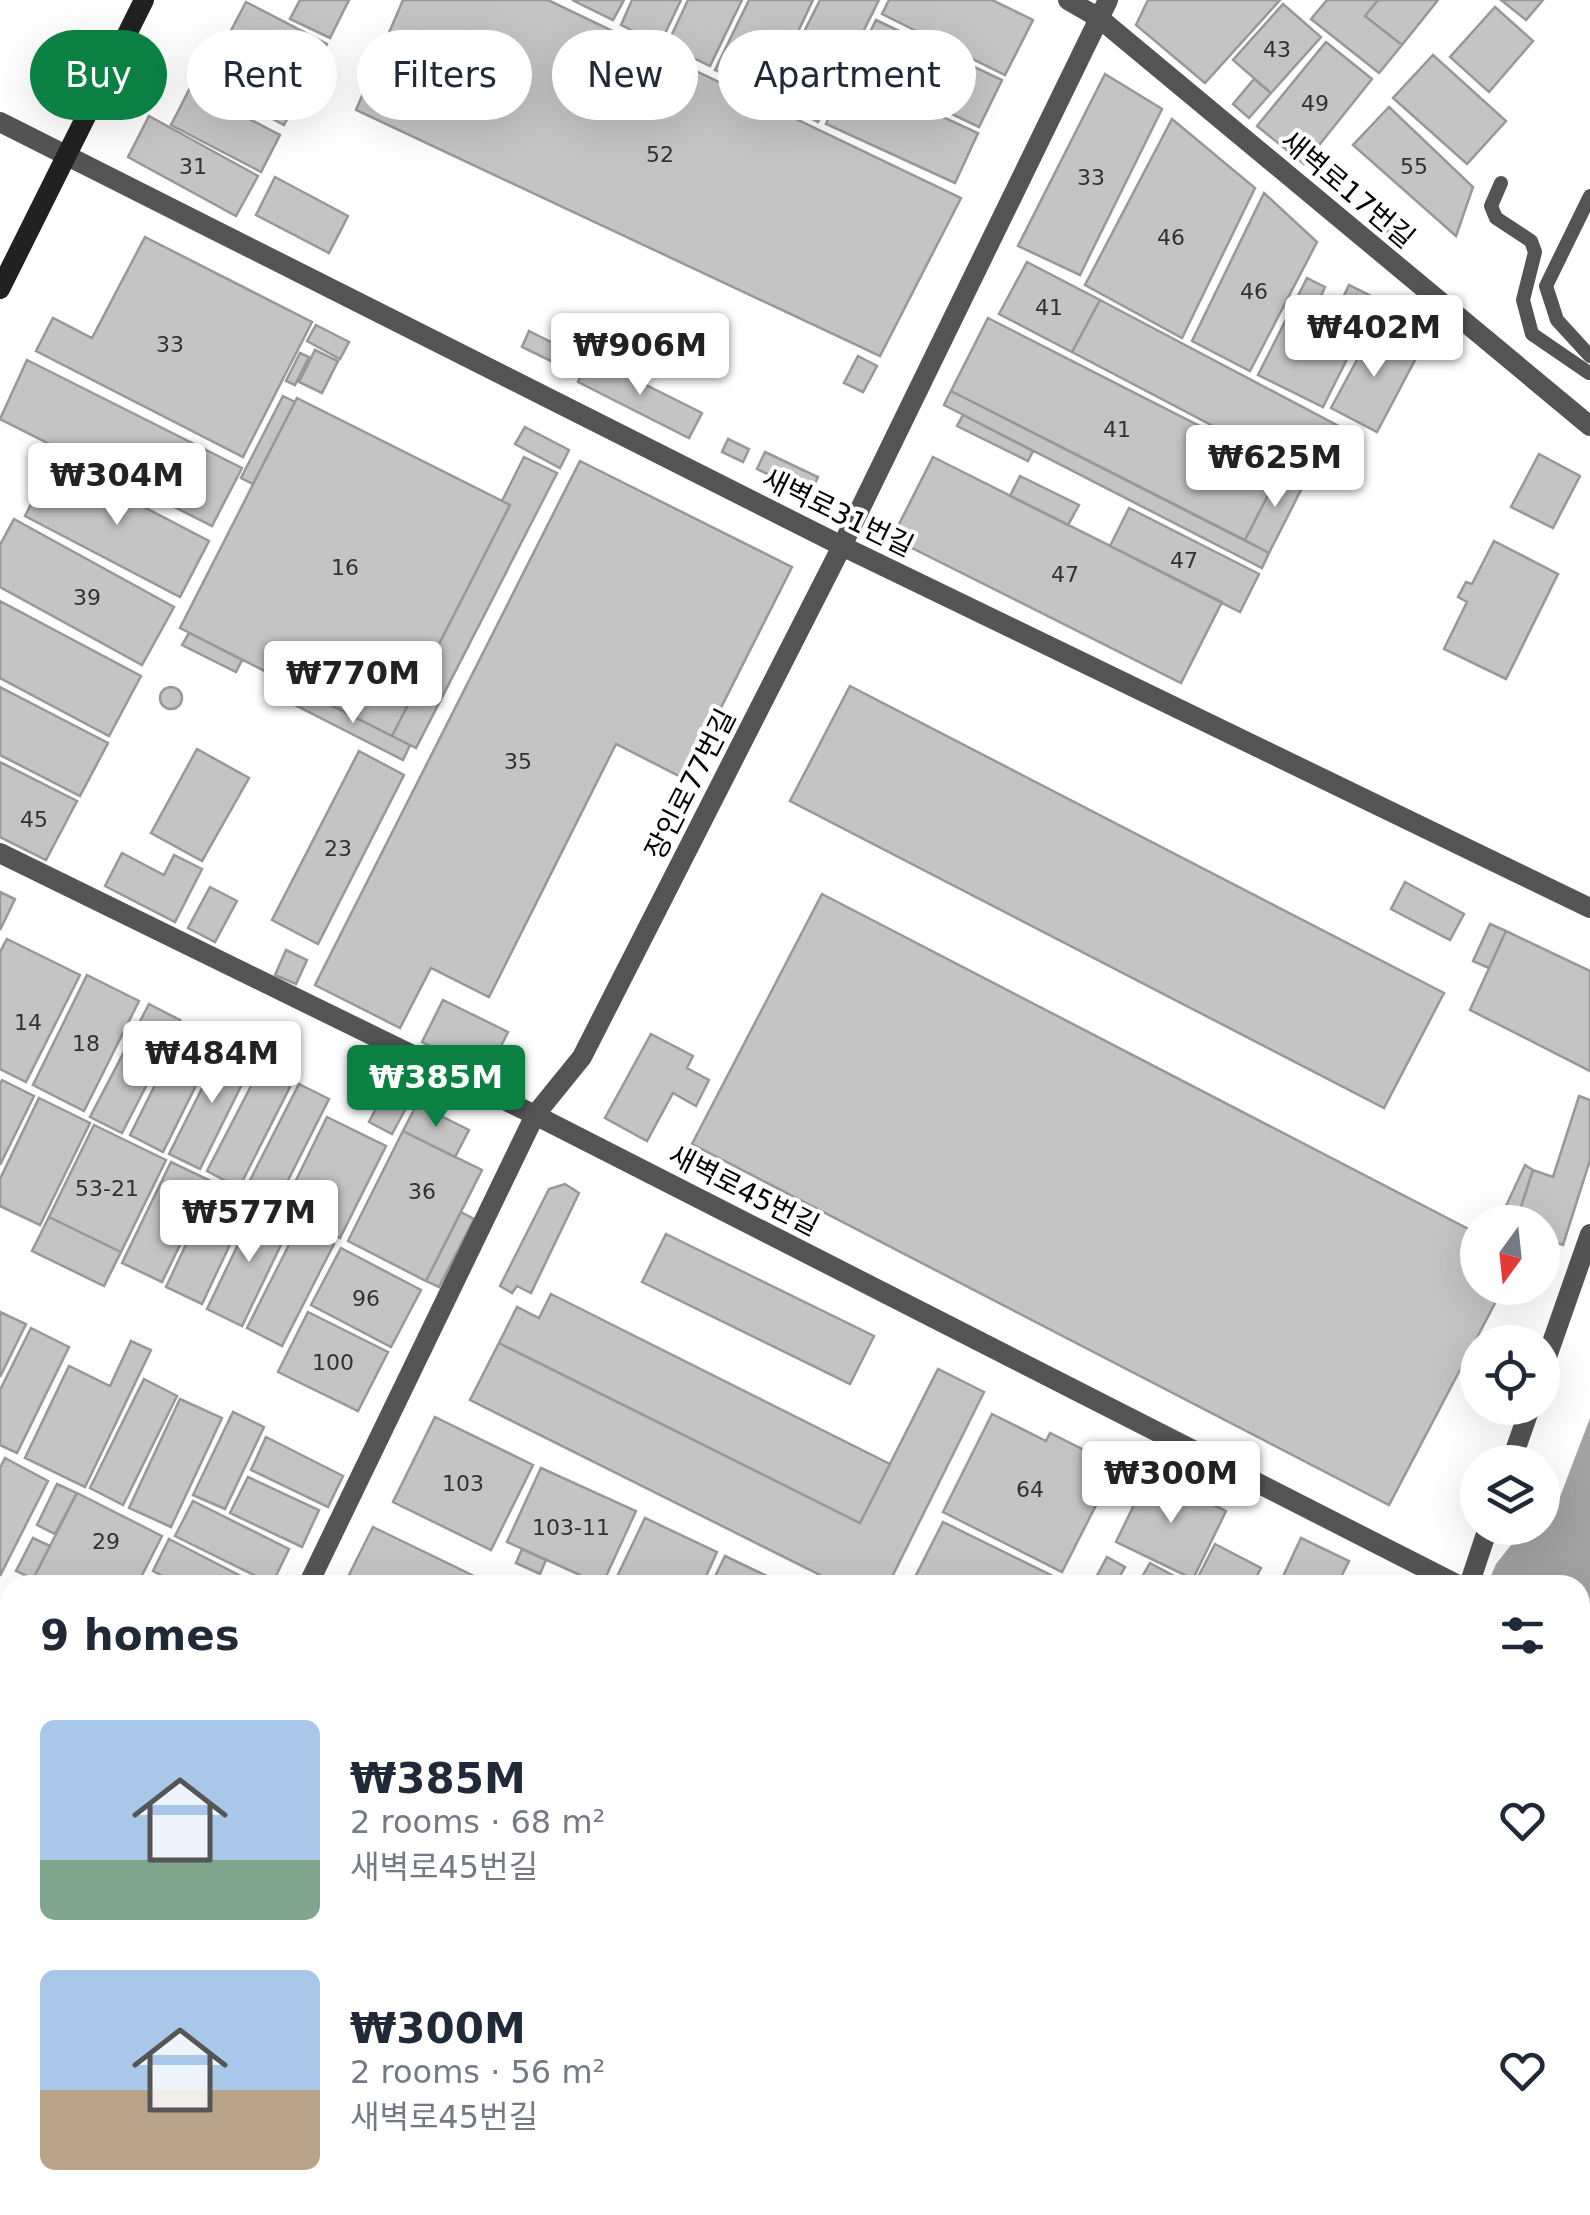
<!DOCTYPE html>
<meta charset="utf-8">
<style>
body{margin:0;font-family:"DejaVu Sans","Noto Sans KR",sans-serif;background:#f2f2f3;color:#1f2937;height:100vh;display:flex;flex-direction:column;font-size:38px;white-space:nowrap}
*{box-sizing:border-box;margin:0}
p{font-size:32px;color:#747a83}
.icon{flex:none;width:55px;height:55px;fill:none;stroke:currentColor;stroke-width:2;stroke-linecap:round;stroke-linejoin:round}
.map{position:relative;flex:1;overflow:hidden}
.details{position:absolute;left:0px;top:1575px;width:1590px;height:640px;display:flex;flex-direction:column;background:#fff;border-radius:30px 30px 0 0;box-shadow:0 10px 40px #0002}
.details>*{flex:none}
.banner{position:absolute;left:30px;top:30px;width:1000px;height:90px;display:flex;gap:20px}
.needle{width:65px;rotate:195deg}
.buttons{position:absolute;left:1460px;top:1205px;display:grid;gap:20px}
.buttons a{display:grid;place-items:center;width:100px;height:100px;border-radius:50%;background:#fff;box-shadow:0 10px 40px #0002;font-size:50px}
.price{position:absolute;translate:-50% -85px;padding:0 22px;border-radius:10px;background:#fff;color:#222;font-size:32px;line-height:65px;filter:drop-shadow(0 2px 5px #0008)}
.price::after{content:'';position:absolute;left:50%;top:60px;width:30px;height:22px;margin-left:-15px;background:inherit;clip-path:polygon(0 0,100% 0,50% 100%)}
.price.active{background:#0b8043;color:#fff}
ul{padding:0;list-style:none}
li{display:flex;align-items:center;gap:30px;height:250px;padding:0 40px}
li span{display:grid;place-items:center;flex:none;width:280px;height:200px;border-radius:15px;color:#555}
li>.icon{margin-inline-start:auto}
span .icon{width:120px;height:120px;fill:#fffc;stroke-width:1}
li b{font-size:42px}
h2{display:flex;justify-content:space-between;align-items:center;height:120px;padding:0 40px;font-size:42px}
.pill{padding:0 35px;border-radius:45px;background:#fff;box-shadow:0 10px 40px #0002;font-size:35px;line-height:90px}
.pill.active{background:#0b8043;color:#fff}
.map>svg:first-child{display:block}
.water{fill:#a2a2a2}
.building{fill:#c4c4c4;stroke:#989898;stroke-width:2.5}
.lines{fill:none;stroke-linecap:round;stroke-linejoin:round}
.service{stroke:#545454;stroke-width:14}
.minor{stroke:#545454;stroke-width:20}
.tertiary{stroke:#545454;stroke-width:20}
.secondary{stroke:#212121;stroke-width:20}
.labels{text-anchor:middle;stroke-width:8;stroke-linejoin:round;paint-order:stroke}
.number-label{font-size:22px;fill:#313131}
.street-label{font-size:28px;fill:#000;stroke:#fff}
</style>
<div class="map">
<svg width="1590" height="2215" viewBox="0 0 1590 2215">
<rect width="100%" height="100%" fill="#fff"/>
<path class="water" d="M1590,1418V1689L1580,1717V1585H1487L1496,1564L1511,1545L1550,1523Z"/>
<path class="building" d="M300,0H349L330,38L290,19Z
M403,0H548L961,198L880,356L356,110Z
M572,0H624L613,20Z
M632,0H681L660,44L621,25Z
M688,0H742L710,66L667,45Z
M749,0H813L768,95L715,70Z
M820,0H879L818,122L771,98Z
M889,0H992L1033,20L1005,75L882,14Z
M1148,0H1280L1205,83L1136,25Z
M1327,0H1378L1365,16L1402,45L1379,73L1311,19Z
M1378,0H1438L1402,45L1365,16Z
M1501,0H1543L1526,20Z
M246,2L327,44L284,125L204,82Z
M1283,4L1321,37L1271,93L1233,60Z
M1495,7L1533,41L1489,92L1450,57Z
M876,20L1002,80L979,127L853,67Z
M1326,42L1372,79L1304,164L1257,126Z
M1433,55L1506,121L1467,164L1393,98Z
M849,74L978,133L955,183L826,124Z
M1105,74L1162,109L1080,275L1018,246Z
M1254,79L1271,93L1249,118L1233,104Z
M190,88L280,135L261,172L171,125Z
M1389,107L1473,187L1456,236L1353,145Z
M149,116L258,176L236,216L128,157Z
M1172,119L1255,188L1182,338L1085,285Z
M275,177L348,216L329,253L256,215Z
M1264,193L1317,242L1250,371L1192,341Z
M1396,220L1414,234L1403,246L1386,231Z
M145,237L312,322L243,457L36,351L53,318L92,338Z
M1027,262L1100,300L1072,352L999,314Z
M1307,278L1325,287L1320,298L1338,308L1349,285L1377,299L1323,407L1258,375Z
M1100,300L1350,432L1322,483L1072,352Z
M988,318L1282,468L1245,540L951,391Z
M1378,321L1395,331L1387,346L1415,360L1377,432L1331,408Z
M316,325L349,342L340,359L307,341Z
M529,331L559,346L551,361L522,347Z
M315,350L338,361L322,393L299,382Z
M300,353L309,357L295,385L286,381Z
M858,356L877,366L863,392L844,383Z
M590,357L702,413L689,438L578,382Z
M27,360L242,468L212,526L0,419Z
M951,391L1269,553L1262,568L944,405Z
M283,396L295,402L253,484L241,478Z
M297,398L510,505L392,736L180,628Z
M963,415L1033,451L1028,461L957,426Z
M525,427L569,450L560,468L515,444Z
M728,439L749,449L743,462L722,452Z
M765,452L818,477L810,494L757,469Z
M1539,454L1580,476L1553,528L1511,507Z
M524,457L557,473L416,748L392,736L510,505L502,501Z
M933,457L1222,602L1181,683L892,538Z
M54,460L209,541L180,597L25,516Z
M580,461L792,567L685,779L616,744L489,997L431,968L400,1028L315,985Z
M1282,468L1306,480L1269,553L1245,540Z
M1020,476L1079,505L1068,525L1010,496Z
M1129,508L1259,574L1240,612L1110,546Z
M14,519L174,607L142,665L0,587V545Z
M1494,541L1558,574L1506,679L1444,649L1467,602L1458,597L1466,582L1472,584Z
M0,601L141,676L109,736L0,678Z
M189,633L242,660L236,672L182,645Z
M850,686L1444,993L1384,1108L790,801Z
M160 698a11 11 0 1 1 22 0a11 11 0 1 1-22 0Z
M0,687L108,743L80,796L0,755Z
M302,691L410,745L403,760L295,705Z
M197,749L249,778L202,861L151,833Z
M359,751L404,775L318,944L272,920Z
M0,762L77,801L46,860L0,837Z
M122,853L164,875L174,855L202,869L175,922L105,886Z
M1405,882L1464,914L1450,940L1391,909Z
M210,887L237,901L215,942L188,928Z
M0,892L15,899L0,930Z
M822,894L1478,1234V1288H1503L1389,1505L692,1144Z
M1490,924L1506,931L1489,968L1473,961Z
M1506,931L1590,971V1071L1470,1010Z
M7,939L80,975L26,1082L0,1069V952Z
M286,950L307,960L296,984L275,975Z
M87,975L139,1001L84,1111L33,1085Z
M443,1000L508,1032L487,1074L422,1042Z
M149,1004L180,1020L122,1133L90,1117Z
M186,1023L219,1039L163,1152L130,1135Z
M651,1034L693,1056L687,1068L709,1080L696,1106L673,1093L647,1141L605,1118Z
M225,1043L255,1058L200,1169L169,1154Z
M262,1065L293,1081L239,1188L207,1171Z
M2,1080L34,1096L0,1165V1084Z
M389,1083L413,1095L392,1134L369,1122Z
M299,1084L329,1099L275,1206L245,1190Z
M1579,1096L1590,1100V1160L1563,1245L1542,1238V1222H1516L1533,1170L1553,1177Z
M39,1098L90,1123L40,1225L0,1206V1179Z
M417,1104L469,1130L455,1157L403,1131Z
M327,1117L386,1146L340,1238L282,1209Z
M94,1125L166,1160L121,1252L49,1217Z
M403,1131L482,1170L426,1281L348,1241Z
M171,1162L211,1181L162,1282L122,1263Z
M1525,1165L1533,1170L1516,1222H1505L1500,1219Z
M565,1184L579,1193L531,1293L517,1286L512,1293L500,1286L549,1189Z
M214,1185L250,1202L202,1304L166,1287Z
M257,1205L292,1222L242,1326L207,1309Z
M461,1212L474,1219L439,1287L426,1281Z
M49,1217L121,1252L104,1286L32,1251Z
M298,1227L334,1244L282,1346L247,1328Z
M666,1234L874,1336L850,1384L642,1282Z
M341,1248L421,1290L391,1347L311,1305Z
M551,1294L890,1464L860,1523L499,1343L517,1307L539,1318Z
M0,1312L26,1324L0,1377Z
M308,1312L388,1352L358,1411L278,1372Z
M31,1328L69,1347L17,1453L0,1445V1390Z
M131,1341L151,1350L85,1487L25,1458L69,1366L110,1386Z
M499,1343L860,1523L938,1369L984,1392L888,1585H840L470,1400Z
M144,1379L177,1396L123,1505L90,1488Z
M180,1399L222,1418L171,1527L129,1508Z
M233,1412L264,1427L225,1509L193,1495Z
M992,1414L1046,1441L1050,1433L1116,1466L1062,1572L943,1512Z
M435,1417L533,1465L491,1550L393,1502Z
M266,1437L343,1476L328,1507L251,1470Z
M5,1458L48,1481L0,1576V1468Z
M541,1468L636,1511L602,1585L507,1542Z
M1149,1474L1226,1511L1193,1579L1116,1542Z
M248,1477L319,1510L302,1547L230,1513Z
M57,1484L77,1493L55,1534L37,1525Z
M77,1493L162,1536L137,1585H30Z
M193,1501L289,1549L272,1584L175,1536Z
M645,1518L717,1552L702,1585H613Z
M943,1522L1059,1579L1056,1585H911Z
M373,1527L472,1575L467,1585H344Z
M33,1538L50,1546L33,1579L16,1571Z
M1301,1538L1349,1561L1337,1585H1279Z
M169,1539L258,1585H180L153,1571Z
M1215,1544L1261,1568L1252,1585H1194Z
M522,1549L546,1560L540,1574L516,1563Z
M725,1556L786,1585H711Z
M1107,1557L1125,1567L1115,1585H1092Z
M1150,1563L1189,1584L1188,1585L1138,1584Z
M0,1670L10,1675V1720L0,1740Z
M10,1737V1821L9,1822L0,1818V1758Z
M0,1825L10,1830V1882L0,1878Z
M0,1890L10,1895V1969L0,1964Z
M0,2009L10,2014V2068L0,2063Z
M0,2075L10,2080V2161L0,2182Z
M1590,2084V2139L1580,2134V2107Z
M81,2205H204L209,2208L206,2215H76Z
M295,2205H580L593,2211L591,2215H290Z
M580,2205H695L691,2215H600Z
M695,2205H757L752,2215H691Z
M808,2205H935L930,2215H803Z
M942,2205H988L983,2215H937Z
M1036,2205H1068L1089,2215H1032Z
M1183,2205H1231L1227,2215H1204Z
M1472,2205H1549L1544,2215H1467Z"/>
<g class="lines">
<path class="service" d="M1501,183L1491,206L1496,218L1531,241L1535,252L1523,300L1532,334L1589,373
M1590,196L1546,286L1557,320L1590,356"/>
<path class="minor" d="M1068,0L1099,18L1590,426
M0,122L842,546L1590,908
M0,853L535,1115L1458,1585
M308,1585L535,1115L582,1057L842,546L1108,0
M0,1634L10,1640
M1580,1646L1590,1650
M1114,2205L1134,2215
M2,2215L10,2198"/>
<path class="tertiary" d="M1542,1371L1590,1234
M1511,1462L1530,1408
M1469,1585L1488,1528
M1580,1791L1590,1763
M1250,2215L1254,2205
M1428,2215L1432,2205"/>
<path class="secondary" d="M0,289L144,0"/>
</g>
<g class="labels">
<g class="number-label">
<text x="1277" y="57">43</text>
<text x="1315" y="111">49</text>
<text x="660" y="162">52</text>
<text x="193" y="174">31</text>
<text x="1414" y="174">55</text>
<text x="1091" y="185">33</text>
<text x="1171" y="245">46</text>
<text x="1254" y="299">46</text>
<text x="1049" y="315">41</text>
<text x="170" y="352">33</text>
<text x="1117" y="437">41</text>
<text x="1184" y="568">47</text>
<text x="345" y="575">16</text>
<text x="1065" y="582">47</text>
<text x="87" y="605">39</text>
<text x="518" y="769">35</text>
<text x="34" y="827">45</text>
<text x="338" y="856">23</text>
<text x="28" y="1030">14</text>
<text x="86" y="1051">18</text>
<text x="107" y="1196">53-21</text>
<text x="422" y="1199">36</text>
<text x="366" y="1306">96</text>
<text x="333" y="1370">100</text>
<text x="463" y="1491">103</text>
<text x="1030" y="1497">64</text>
<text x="571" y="1535">103-11</text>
<text x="106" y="1549">29</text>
</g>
<g class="street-label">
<text transform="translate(1348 189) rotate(40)" y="10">새벽로17번길</text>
<text transform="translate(838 512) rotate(26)" y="10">새벽로31번길</text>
<text transform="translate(690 784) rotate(-63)" y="10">장인로77번길</text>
<text transform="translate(744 1190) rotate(27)" y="10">새벽로45번길</text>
</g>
</g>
</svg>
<div class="buttons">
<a><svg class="needle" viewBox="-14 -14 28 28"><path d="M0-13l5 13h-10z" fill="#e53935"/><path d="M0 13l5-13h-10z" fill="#747a83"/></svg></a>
<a><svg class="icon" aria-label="locate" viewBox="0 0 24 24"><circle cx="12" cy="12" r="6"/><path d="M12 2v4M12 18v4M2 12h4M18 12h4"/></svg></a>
<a><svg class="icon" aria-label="layers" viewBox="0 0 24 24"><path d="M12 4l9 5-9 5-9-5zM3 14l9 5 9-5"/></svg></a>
</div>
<b class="price" style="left:1374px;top:380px">₩402M</b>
<b class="price" style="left:640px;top:398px">₩906M</b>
<b class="price" style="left:1275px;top:510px">₩625M</b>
<b class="price" style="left:117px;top:528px">₩304M</b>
<b class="price" style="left:353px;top:726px">₩770M</b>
<b class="price" style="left:212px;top:1106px">₩484M</b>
<b class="price active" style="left:436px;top:1130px">₩385M</b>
<b class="price" style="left:249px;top:1265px">₩577M</b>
<b class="price" style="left:1171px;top:1526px">₩300M</b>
<div class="banner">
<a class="pill active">Buy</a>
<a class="pill">Rent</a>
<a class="pill">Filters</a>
<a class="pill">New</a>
<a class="pill">Apartment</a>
</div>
<section class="details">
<h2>9 homes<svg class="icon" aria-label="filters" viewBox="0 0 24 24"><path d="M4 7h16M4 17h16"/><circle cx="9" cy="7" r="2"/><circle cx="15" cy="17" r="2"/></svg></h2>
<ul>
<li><span style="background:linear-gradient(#a9c7e8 70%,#7fa58c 0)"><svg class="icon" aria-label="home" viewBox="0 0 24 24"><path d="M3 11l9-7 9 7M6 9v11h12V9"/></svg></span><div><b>₩385M</b><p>2 rooms · 68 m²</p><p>새벽로45번길</p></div><svg class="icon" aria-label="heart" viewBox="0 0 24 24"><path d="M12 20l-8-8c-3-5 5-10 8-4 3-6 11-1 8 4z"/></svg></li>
<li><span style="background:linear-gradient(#a9c7e8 60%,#b9a48a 0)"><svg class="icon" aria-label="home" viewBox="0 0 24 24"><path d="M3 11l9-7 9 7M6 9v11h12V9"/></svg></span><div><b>₩300M</b><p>2 rooms · 56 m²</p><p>새벽로45번길</p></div><svg class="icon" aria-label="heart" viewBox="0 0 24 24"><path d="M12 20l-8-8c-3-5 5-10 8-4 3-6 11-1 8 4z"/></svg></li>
</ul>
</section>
</div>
